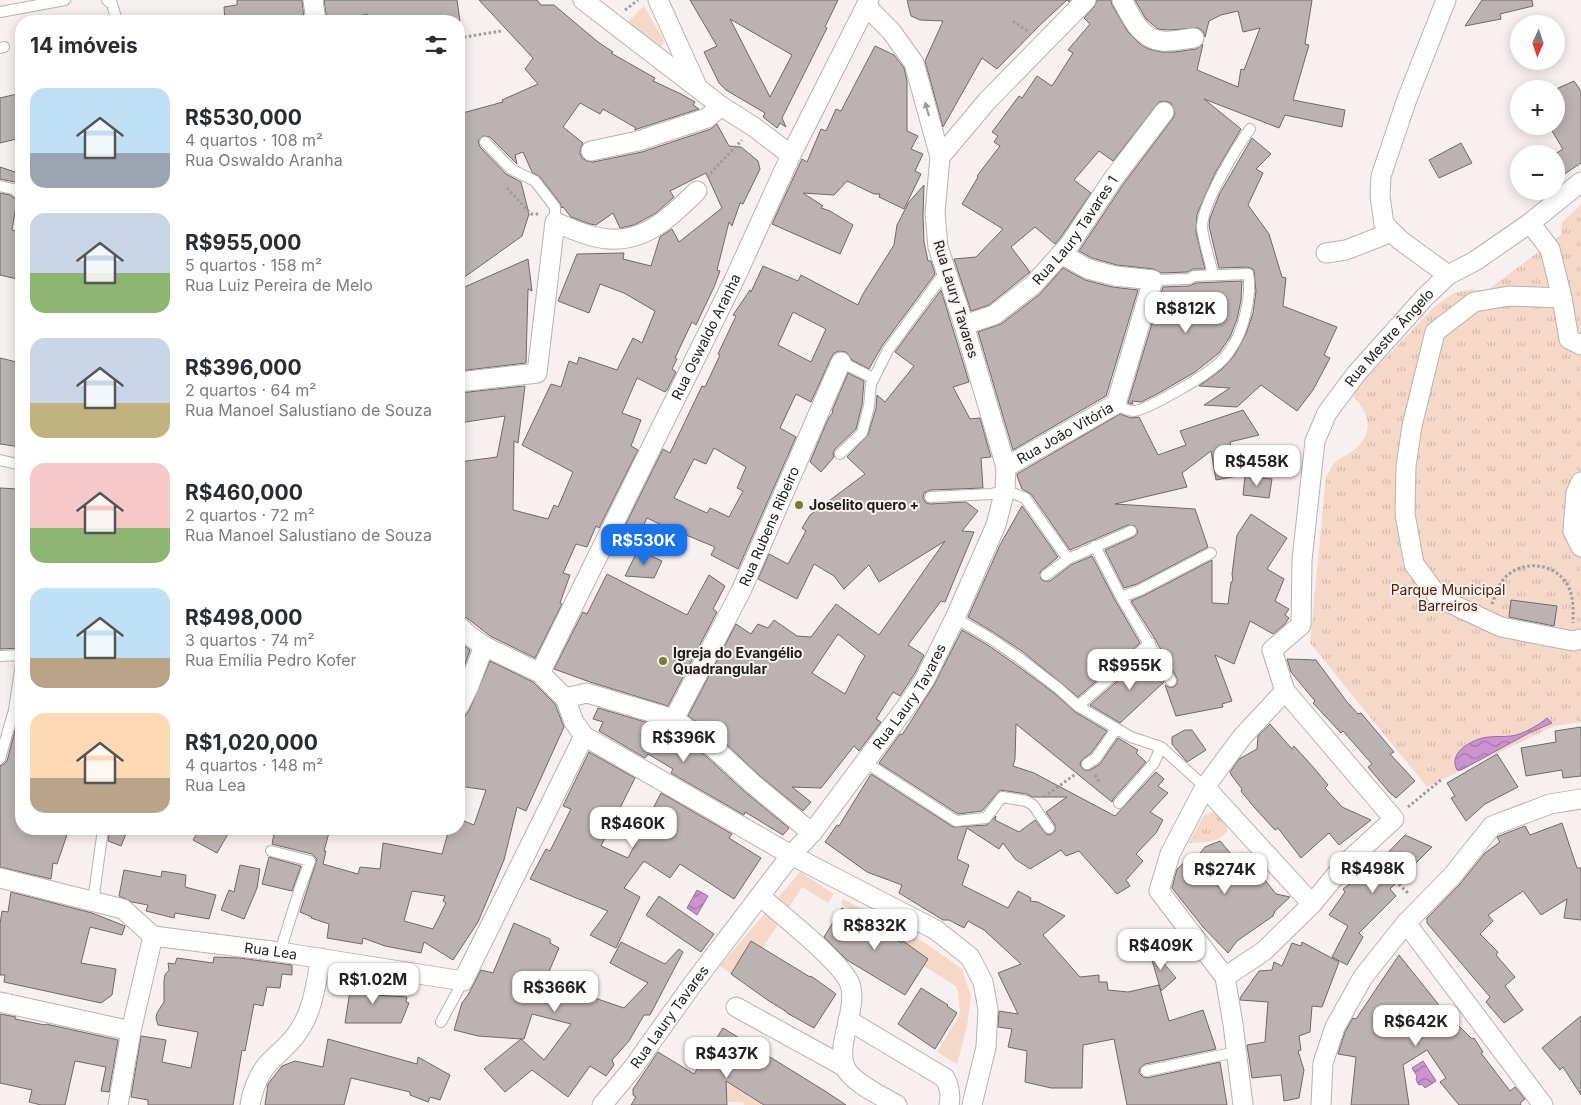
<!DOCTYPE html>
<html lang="pt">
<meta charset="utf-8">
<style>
body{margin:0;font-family:Inter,sans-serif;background:#f7f7f7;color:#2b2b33;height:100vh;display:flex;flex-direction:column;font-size:19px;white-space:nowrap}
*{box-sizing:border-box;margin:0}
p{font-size:16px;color:#7c7c81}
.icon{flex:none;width:28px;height:28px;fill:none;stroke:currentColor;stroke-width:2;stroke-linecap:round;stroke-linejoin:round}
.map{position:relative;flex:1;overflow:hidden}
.details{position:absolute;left:15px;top:15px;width:450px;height:820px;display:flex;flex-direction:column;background:#fff;border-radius:20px;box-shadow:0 2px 12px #0003}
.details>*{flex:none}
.needle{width:32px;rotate:183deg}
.controls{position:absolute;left:1510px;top:15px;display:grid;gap:10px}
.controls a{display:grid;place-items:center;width:55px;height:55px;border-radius:50%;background:#fff;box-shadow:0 2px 12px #0003;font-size:25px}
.price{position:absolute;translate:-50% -42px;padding:0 11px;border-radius:10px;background:#fff;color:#222;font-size:16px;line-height:32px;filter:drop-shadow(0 1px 2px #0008)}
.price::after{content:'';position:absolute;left:50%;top:30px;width:15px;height:11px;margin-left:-8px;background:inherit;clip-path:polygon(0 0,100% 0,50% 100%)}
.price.active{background:#1a73e8;color:#fff}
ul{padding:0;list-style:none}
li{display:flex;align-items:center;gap:15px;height:125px;padding:0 15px}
li span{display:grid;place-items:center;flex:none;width:140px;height:100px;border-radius:15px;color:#555}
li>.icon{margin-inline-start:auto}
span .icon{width:60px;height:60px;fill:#fffc;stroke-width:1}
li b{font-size:21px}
h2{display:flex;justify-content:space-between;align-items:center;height:60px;padding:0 15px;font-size:21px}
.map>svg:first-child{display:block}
.green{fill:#f5d8c8}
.park{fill:url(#park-tufts)}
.water{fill:url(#water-waves);stroke:#976f99}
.building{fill:#bbb2b1;stroke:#716968;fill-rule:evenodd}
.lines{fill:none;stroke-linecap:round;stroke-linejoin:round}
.service-casing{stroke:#b9b1b2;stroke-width:12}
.minor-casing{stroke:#b9b1b2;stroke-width:21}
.path{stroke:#a19a9b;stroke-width:3;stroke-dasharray:2.5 2.5;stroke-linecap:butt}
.service{stroke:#fff;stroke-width:10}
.minor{stroke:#fff;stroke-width:19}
.oneway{fill:#9a9898}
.poi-dot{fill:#777f2a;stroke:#f8eff1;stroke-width:2}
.labels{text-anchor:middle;stroke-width:4;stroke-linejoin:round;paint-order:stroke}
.street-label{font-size:14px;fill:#1e1b1b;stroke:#f8eff1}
.poi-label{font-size:14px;font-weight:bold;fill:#1e1b1b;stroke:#f8eff1;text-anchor:start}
.park-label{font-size:14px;fill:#502202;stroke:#f8eff1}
</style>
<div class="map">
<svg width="1581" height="1105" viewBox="0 0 1581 1105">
<defs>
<pattern id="park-tufts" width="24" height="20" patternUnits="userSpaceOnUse" patternTransform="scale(1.25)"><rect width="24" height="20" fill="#f5d8c8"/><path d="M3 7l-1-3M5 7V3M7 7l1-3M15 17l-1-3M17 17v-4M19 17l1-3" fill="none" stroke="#d2b9ab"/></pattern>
<pattern id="water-waves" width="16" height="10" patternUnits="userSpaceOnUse" patternTransform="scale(1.25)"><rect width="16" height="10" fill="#cb93cf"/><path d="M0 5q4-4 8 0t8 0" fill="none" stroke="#a477a7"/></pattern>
</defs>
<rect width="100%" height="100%" fill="#f8eff1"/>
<path class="green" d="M644,6L664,41L662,46L657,45L624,26Z
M800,872L834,894L828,903L802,887L762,949L731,974L720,966Z
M843,899L922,941L962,969L971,996L967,1026L957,1064L937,1052L960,1014L958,993L956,986L924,966L928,962L891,938L861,962L882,928L841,904Z
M726,1081L769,1105H744L743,1102H727Z"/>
<path class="park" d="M1581,205V722L1554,726L1427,787L1310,643L1326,477C1329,473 1331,467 1334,463C1339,458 1348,455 1354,450C1376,431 1369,412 1351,394L1435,306L1454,293L1472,289L1486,291L1561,235L1562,222Z
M1216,811L1225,817L1228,830C1219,844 1203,842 1188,843L1204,815Z"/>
<path class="water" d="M1547,718L1552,723L1529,733L1461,770H1457C1447,752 1474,738 1489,737C1497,736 1503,737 1511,736C1522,735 1539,725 1547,718Z
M697,890L708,896L697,915L687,908Z
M1423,1061L1436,1081L1425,1088L1422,1084L1419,1085L1416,1080L1417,1076L1412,1068Z"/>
<path class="building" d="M237,0H302L304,19L281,21H225L224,7L237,5Z
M324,0H457L460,21H368L367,14L339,21H327Z
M479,0H537L541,5H554L598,42L613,52L611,53L655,78L653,81L681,94L695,102L693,105L699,109L634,130L636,128L603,109L600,114L580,103L563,127L583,143L581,147L580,153L582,158L587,161L593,162L642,152L711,129L717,124L729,146L741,147L758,161L760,169L743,204L740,203L732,226L729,222L717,270L720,271L714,287L696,325L692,322L675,358L677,359L672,369L676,372L667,390H666L665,392L637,378L622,413L641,420L631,446L638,450L599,528L596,526L587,547L576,544L563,573L570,575L560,603L562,604L535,658L490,636L467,618L459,615V462L497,457L505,416L459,423V393L525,386L518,443L514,441L513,510L548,519L554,505L558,507L573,472L522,445L551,384L561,387L569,361L577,364L579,357L617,370L633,338L642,343L655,311L624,293L600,284L589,313L558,301L577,254L624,253L623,259L651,266L660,237L672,229L679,242L722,208L706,173L670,191L674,197L656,213L634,225L620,228L613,213L596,225L590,224L571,217L563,207L562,208L560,203L540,177L532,172L523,152L515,155L517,164L490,137L483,136L478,141L480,147L506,174L521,182L529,214L522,236L459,281V114L503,102L502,100L538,84L525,69L533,58Z
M690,0H838L825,27L827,28L782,118L786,127L780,123L777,128L763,117L765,113L726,90L719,83L704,52L717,46ZM730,19L792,55L770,97Z
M907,0H1070L1069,2L1067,0L1039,26L997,69L982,58L943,127L925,61L943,21L920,20L911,16Z
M1097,0H1111L1112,5L1128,32L1141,45L1149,49L1161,52H1175L1196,49L1203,44L1197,70L1238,87L1241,69L1244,70L1260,28L1243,32L1238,11L1221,15L1209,21L1205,37L1203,31L1198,28L1169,30L1158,29L1146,19L1135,0H1312L1305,44L1309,45L1293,100L1345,110L1342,127L1285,115L1279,128L1204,99L1241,129L1215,173L1197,214L1196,232L1205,269H1193L1187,272L1161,273L1154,269L1117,265L1092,258L1079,251L1122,186L1173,118L1175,113L1171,103L1165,101L1159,102L1113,161L1099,151L1074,180L1091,193L1061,237L1055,244L1035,227L1011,247L1030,272L989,305L971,311L954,259L976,257L1003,229L962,204L978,177L977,176L1000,146L994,142L998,136L992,132L1019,96L1022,98L1037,76L1052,86L1073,53L1068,50L1090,24L1084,18L1094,7Z
M1482,0H1532L1533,6L1500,14L1501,19L1465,26Z
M875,46L894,55L904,68L907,81V131L918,136L911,149L923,154L915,171L921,174L904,209L879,197L880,194H874L847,181L834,195L803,193L823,206L821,208L830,211L853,225L840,254L772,224L802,159L807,162L821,129L826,131L836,109L841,111Z
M1574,81L1581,91V163L1563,175L1556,164L1555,154L1563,149L1549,126H1556V89Z
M21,93V138L0,143V98Z
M1252,138L1271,154L1256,169L1263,173L1248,205L1269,234L1282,277L1286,278L1283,306L1337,327L1324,355L1330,358L1313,390L1297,411L1261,385L1237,407L1204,405L1230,388L1199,386L1221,370L1234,356L1246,334L1253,313L1256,291L1254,270L1248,267L1219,268L1209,226L1210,218L1220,193Z
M1461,143L1472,163L1439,178L1429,160Z
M0,167L21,174V187L15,182L0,179Z
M924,185L923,216L924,242L928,261H931L935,274L882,346L869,369L852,360L846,352L839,351L834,353L831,358L811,402L796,394L780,428L796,437L738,569L711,555L715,547L686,535L685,536L647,518L633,548L618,540L663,449L670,453L702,386L705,387L720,355L718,354L736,316L733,315L750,290L751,292L763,266L798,281L801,275L858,305L863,294L894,245L897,225L909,202ZM793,312L826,329L811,362L778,345ZM714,448L746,467L737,488L743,491L729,517L710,508L707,513L674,498L694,459L706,464Z
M0,193L10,195L17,200L12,230L21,233V280L0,275Z
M528,259L532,291L528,289L526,363L459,371V306H463L460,289Z
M1063,268L1085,280L1112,287L1138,290L1106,396L1013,450L978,332L1001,324L1040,294Z
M1242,281L1241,300L1237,319L1230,337L1219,353L1195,372L1159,393L1141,402L1132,401L1133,404L1128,403L1163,287L1189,286L1196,283Z
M941,290L969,382L953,387L970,419L980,418L991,457L981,458L983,488L930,490L924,493L923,498L926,503L930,504L966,502L978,511L962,531L974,532L945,602L941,601L908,645L924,655L915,673L900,696L893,692L876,719L881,722L859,751L854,746L821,788L792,787L811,802L803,811L760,776L722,740L688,716L736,624L751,634L758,624L768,628L774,620L797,636L811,637L836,604L879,635L945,541L879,582L869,565L844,589L834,576L814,564L797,599L758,579L769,554L788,564L806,531L802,528L810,515L865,474L847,457L868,435L876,408L877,395L885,402L914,366L895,352ZM838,634L865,656L859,666L845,694L812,673Z
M0,358L21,363V447L0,444Z
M848,373L864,381L862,405L856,429L835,449L833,453L834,457L821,472L810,462L828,419L833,412L832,411Z
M1243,410L1259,435L1230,442L1237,476L1216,480L1211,451L1182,473L1187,487L1115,504L1195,509L1208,547L1137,584L1124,588L1105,550L1134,537L1138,532L1135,526L1128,525L1070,550L1031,494L1022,489L1017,476V474L1120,414L1131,418L1139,417L1158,455L1186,445L1180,431Z
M1245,476L1272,479L1269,498L1243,495Z
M0,488L18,489L17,495H21V524L16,537L21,540V648L0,649Z
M1022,506L1058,557L1040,572L1041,579L1044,581H1050L1071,565L1092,556L1115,600L1140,643L1078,697L1023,652L993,632L968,617L1000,545Z
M1251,514L1287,538L1267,569L1284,579L1275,601L1289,609L1285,615L1289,618L1285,624L1273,634L1250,621L1234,664L1215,655L1232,701L1222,704L1223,707L1176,716L1165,685L1168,687H1174L1177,684V678L1155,639L1131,601L1143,596L1212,560V603L1228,604L1231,582L1233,581L1232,574L1237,535Z
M638,550L662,561L654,578L625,576Z
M607,574L687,615L709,575L725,586L713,609L717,612L668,706L590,682L554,669L583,612L587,614Z
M1511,600L1557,606L1554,626L1509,617Z
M962,630L986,644L1015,664L1054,693L1075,712L1107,731L1091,753L1081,761L1080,765L1084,770H1090L1100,764L1118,738L1138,750L1136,753L1146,762L1114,798L1112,802L1016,724L1015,759L1013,766L1034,773L1115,816L1156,772L1164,779L1158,786L1168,793L1150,812L1163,820L1156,833L1136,854L1143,861L1126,880L1130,886L1117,894L1079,851L1066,856L1061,850L1030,869L1015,859L1003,843L999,849L967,828L957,859L969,865L962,885L1008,908L1018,891L1031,898L1030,901L1038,902L1065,916L1043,935L1080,977L1099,975V982H1107L1108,990L1128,992L1159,985L1169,1021L1203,1010L1216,1049L1145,1064L1140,1068L1139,1073L1143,1077L1147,1078L1220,1062L1227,1105H1127L1114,1039L1083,1045L1082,1088H1051L1025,1082L1027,1051L1008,1047L1012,1029L998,1027L999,1011L1018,1014L998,973L1021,964L984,930L968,921L964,928L949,920H943L899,893L902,885L867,872L825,842L837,825L839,826L871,774L953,827L987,825L996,816L995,820L1019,832L1035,820L1046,834L1050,835L1055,831V825L1046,812L1067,797H1032L1027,794L1000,790L982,811L958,814L879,763L900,734L902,735L934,685Z
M459,642L470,650L459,681Z
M1147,655L1164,682L1120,723L1090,705Z
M1287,659L1316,660L1347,702L1358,714L1361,713L1394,752L1390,754L1415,781L1396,798L1389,792L1368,767L1372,764L1343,731L1341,733L1313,703L1315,701L1291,672Z
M490,661L533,682L555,704L564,727L526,811L517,807L504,860L478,922L453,960L424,942L421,953L385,946L363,938L362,944L327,938L329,924L311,918L312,917L300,912L317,859L312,854L272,844L275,829H330L324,851H326L323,864L358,874L360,867L380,869L383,843L442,854L449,829H459V819L474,825L486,790L459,786V717L465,716L469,711ZM412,891L445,896L443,901L446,903L433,929L404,921Z
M21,708V829H69L57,864L53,863L51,879L0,867V766L4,764L7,761Z
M598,708L669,729L707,757L745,792L789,828L783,835L745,812L744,815L671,773L673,769L648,754L645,758L599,731L603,722L593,719Z
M1270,724L1292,749L1294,746L1314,768L1328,785L1325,788L1342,807L1371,820L1339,845L1329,833L1301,858L1278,828L1275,830L1254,807L1241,791L1242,789L1232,776L1230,772L1239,759L1257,749L1258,736Z
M1581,727V776L1563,778L1562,770L1526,776L1521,748L1556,742L1555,731Z
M1185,730H1192L1206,750L1187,762L1172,744V737Z
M589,752L635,778L601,846L628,858L661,793L732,834L729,838L761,858L734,899L680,864L670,878L644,861L624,888L640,897L616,948L590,935L608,911L530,879L546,849L550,851L571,809L563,806Z
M1497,754L1518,787L1485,804L1466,821L1451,798L1455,796L1447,783Z
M1562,823L1577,868H1581V920L1564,918L1567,899L1541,915L1523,891L1488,915L1493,921L1480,934L1498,952L1496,955L1515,977L1505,986L1523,1010L1504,1023L1486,1002L1490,997L1427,923V918L1460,884L1485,853L1500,842L1497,837L1499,836L1525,826L1530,835Z
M110,829H128L121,846L108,841Z
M200,829H231L217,853L193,840Z
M1405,835L1432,847L1390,889L1396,896L1359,933L1363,937L1347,965L1332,957L1348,926L1329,915L1345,892L1343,889L1373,868Z
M1220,841L1251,877L1258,871L1276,894L1290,897L1275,911L1273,916L1237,941L1228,953L1203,927L1172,888L1177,869L1187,860L1190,866L1205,847Z
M269,857L301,866L292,891L262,884Z
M240,865L260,869L257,888L244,919L221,910L229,890L234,892Z
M124,870L161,877L162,871L186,875L185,887L216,895L209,919L175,913L174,918L146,911L148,905L132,902L119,896Z
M11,892L92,913L125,926L122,935L90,927L81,963L116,969L112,995L101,1003L4,982L5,975H0V924L2,911L8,912Z
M659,896L714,934L701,952L646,915Z
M842,908L854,915L855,913L902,943L903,941L928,959L905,995L847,960L824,937Z
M514,923L550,939V943L559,948L545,981L624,1008L648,983L610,963L621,942L665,964L679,949L683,952L650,1015H644L629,1041L612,1060L614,1065L606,1076L590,1066L568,1097L532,1070L505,1092L484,1069L521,1039L478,1036L454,1030L462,1003L468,995L481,970L493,973ZM532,1014L571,1024L544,1060L521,1039H524Z
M751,941L810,977L811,976L836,994L814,1028L787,1013V1012L769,1001L731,974Z
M1302,942L1339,962L1322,1007L1312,1006L1310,1032L1299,1036L1301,1050L1298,1051L1304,1070L1299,1098L1284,1101L1281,1075L1252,1078L1247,1045L1265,1042L1268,1002L1240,1000V998L1259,971L1272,970L1274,962L1282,966L1292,943L1301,946Z
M1147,943L1176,978L1161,991Z
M1399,955L1443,1010L1472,1039L1474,1038L1483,1052L1481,1053L1510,1091L1515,1087L1525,1099L1520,1103L1521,1105H1459L1440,1082L1446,1078L1427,1050L1403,1065L1409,1105H1351L1356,1057L1338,1054L1345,1032L1353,1018L1356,1019Z
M214,957L239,958L292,965V975L282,974L280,988L267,987L263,1006L254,1004L245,1051L242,1050L233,1105H148V1100L131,1097L141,1036L166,1040L162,1062L191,1068L198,1032L158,1025L156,1018L157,1013L164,1002V981L165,975L169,970L168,963L175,964L177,958L213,963Z
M352,978L375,983L373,995L407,997L406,1002L409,1003L401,1023H345Z
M921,988L948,1005L947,1006L957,1013L935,1049L898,1024Z
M0,1014L16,1017L15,1019L45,1025L46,1024L118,1040L109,1092L101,1091L106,1067L75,1061L65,1105H41L29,1102L32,1090L0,1083Z
M1581,1016V1095L1563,1067L1560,1070L1542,1048Z
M723,1028L825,1091L846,1105H764L726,1081L727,1105H631L636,1097L633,1095V1089L658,1052L694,1074Z
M328,1039L417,1064L418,1057L450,1075L440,1100L430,1097L428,1102L410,1095V1092L351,1078L344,1105H265L268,1084L282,1066L295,1061L323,1067Z"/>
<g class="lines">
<defs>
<path id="service" d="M107,0L112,4L117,21
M0,12L65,0
M0,48L4,47
M485,142L511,169L535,181L555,207V222
M0,186L13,189L21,195
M1213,275C1211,263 1202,237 1202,226C1203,203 1236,148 1250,129
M841,362L873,378
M1116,404C1121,407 1127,411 1134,411C1147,410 1203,377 1214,367C1221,362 1228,354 1232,347C1244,330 1252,293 1248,274L1194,276L1189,279L1153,280
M840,454L862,433L869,406L871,384L888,350L946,271
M0,460L17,464L21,462
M930,497L992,494L1005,490L1025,498L1068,559
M1095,546L1121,597L1171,681
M1046,575L1068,559L1131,531
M1121,597L1140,590L1211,553
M955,618L990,638L1019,658L1058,688L1078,706L1131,737L1161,747L1205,787
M0,656L21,655
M1078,706L1150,643
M0,759L14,710L21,664
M865,762L956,821L986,818L1002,797L1026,801L1033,805L1049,828
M1087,764L1096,758L1116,729
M1119,803L1154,763L1161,747
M271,851L310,861L299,891L280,952
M93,902L103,829
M441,1022L463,981
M1146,1071L1236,1052"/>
<g id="minor">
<path d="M313,0L316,21"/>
<path d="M583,0L721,106L754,127L791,155"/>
<path d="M658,0L696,84"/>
<path d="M1122,0C1131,16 1140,39 1162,41C1172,42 1184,39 1194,38"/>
<path d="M1446,0L1407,99L1381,176L1380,196L1384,224L1400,240L1448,275"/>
<path d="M591,151L638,141L707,118L721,106"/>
<path d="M940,157L987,101L1086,0"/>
<path d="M1530,223L1550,249L1562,298L1569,339L1581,345"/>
<path d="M1326,253L1346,250L1392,232"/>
<path d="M1562,298L1509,296L1474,302L1435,332L1412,426L1406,466L1405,514L1414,564L1439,598L1501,627L1573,641L1581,639"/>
<path id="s1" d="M964,325L994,315L1033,285L1070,244L1113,179L1164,112"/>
<path d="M459,382L537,373L555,222C567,227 579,233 592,236C638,249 666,221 697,191"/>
<path id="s2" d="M1006,467L1116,404L1153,280L1115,276L1088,269L1061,254"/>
<path d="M1581,482L1576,493L1573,531L1581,547"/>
<path d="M459,626L467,634L484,646L540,673L565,698L574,722L584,736L791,855L936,930L970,957L983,982L988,1009L986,1047L972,1105"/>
<path id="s3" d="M540,673L736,276L791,155L869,0"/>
<path d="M565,698L587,693L674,719L714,748L753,784L812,833"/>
<path d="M459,706L468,688L484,646"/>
<path id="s4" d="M674,719L741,591L841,362"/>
<path d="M1205,787L1312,904"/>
<path id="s5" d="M0,878L123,909L153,936L280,952L463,981L584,736"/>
<path d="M760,896C780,914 842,962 850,984C854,995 851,1007 849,1018C846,1032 839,1052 845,1067C851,1082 883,1097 897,1105"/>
<path d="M1406,923L1543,1105"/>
<path id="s6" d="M1225,977L1264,951L1312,904L1345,864L1394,819L1285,691L1272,650L1301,625L1302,560L1315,441L1327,413L1356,374L1424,298L1448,275L1475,261L1530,223L1581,182"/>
<path d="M0,1002L131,1031"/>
<path d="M736,1007L845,1067"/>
<path d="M848,1020L945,1078C950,1088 951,1095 949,1105"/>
<path d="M118,1105L131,1031L153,936"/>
<path d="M250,1105C252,1092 258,1076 266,1066C276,1054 290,1045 298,1032C313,1011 316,983 321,958"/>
<path id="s7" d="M602,1105L632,1069L692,985L791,855L812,833L912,699L925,679L955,618L996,525L1005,490L1006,467L964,325L938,247L935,213L940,157L914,63L891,31L866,6"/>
<path d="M1243,1105L1233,1024L1225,977L1159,891L1170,854L1205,787L1242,737L1285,691"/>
<path d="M1321,1105L1323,1063L1335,1027L1363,977L1406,923L1452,876L1492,826L1550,804L1581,799"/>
</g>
</defs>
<use href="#service" class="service-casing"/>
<use href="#minor" class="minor-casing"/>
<path class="path" d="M625,10L638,0
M1013,21L1029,32
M459,38L501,31
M707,177L742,140
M507,188L531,214H540
M1492,604C1496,594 1500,580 1509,574C1528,559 1559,565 1569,588C1574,599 1573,611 1573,623
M1095,775L1100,783
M1044,797L1077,773
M1408,807L1442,779
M1372,862L1383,869L1409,894"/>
<use href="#service" class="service"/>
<use href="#minor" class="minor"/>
</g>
<defs><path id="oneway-solid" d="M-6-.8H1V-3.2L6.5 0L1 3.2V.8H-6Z" transform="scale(1.25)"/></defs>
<use class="oneway" href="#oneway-solid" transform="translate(927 109) rotate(-105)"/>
<g class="poi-dot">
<circle cx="799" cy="505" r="5"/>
<circle cx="663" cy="661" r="5"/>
</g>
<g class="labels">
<g class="street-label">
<text dy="5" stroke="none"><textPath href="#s1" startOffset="150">Rua Laury Tavares 1</textPath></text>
<text transform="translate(956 299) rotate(73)" y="5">Rua Laury Tavares</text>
<text dy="5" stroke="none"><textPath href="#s3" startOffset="375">Rua Oswaldo Aranha</textPath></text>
<text dy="5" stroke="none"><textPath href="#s6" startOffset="795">Rua Mestre Ângelo</textPath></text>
<text dy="5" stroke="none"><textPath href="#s2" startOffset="68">Rua João Vitória</textPath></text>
<text dy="5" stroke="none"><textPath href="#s4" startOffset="215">Rua Rubens Ribeiro</textPath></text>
<text dy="5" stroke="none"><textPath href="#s7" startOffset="512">Rua Laury Tavares</textPath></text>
<text dy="5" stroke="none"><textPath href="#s5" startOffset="286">Rua Lea</textPath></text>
<text dy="5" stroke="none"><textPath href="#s7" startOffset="111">Rua Laury Tavares</textPath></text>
</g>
<g class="poi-label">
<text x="809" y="510">Joselito quero +</text>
<text x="673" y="658">Igreja do Evangélio<tspan x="673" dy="16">Quadrangular</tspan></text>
</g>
<g class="park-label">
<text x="1448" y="595">Parque Municipal<tspan x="1448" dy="16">Barreiros</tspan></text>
</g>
</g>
</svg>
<div class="controls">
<a><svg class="needle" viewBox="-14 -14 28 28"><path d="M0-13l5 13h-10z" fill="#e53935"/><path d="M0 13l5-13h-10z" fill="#7c7c81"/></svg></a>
<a>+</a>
<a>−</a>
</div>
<b class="price" style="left:1186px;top:334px">R$812K</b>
<b class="price" style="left:1257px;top:487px">R$458K</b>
<b class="price active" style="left:644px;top:566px">R$530K</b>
<b class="price" style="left:1130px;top:691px">R$955K</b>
<b class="price" style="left:684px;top:763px">R$396K</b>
<b class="price" style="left:633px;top:849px">R$460K</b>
<b class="price" style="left:1373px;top:894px">R$498K</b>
<b class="price" style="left:1225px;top:895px">R$274K</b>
<b class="price" style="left:875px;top:951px">R$832K</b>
<b class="price" style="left:1161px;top:971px">R$409K</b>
<b class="price" style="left:373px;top:1005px">R$1.02M</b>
<b class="price" style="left:555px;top:1013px">R$366K</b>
<b class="price" style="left:1416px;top:1047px">R$642K</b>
<b class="price" style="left:727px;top:1079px">R$437K</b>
<section class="details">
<h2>14 imóveis<svg class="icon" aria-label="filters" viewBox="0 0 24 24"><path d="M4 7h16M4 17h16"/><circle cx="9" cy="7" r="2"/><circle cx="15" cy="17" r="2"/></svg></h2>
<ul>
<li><span style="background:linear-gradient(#bfe0f5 65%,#9aa5b1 0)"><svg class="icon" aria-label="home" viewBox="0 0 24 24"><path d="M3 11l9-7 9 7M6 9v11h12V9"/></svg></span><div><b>R$530,000</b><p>4 quartos · 108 m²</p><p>Rua Oswaldo Aranha</p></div></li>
<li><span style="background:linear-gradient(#c9d6e8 60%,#8fb573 0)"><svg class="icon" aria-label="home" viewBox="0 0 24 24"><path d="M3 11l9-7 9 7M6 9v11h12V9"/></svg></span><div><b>R$955,000</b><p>5 quartos · 158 m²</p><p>Rua Luiz Pereira de Melo</p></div></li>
<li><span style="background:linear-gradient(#c9d6e8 65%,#c2b280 0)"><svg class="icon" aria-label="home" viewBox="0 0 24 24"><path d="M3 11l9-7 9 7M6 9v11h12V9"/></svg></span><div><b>R$396,000</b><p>2 quartos · 64 m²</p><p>Rua Manoel Salustiano de Souza</p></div></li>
<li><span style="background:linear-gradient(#f6c9c9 65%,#8fb573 0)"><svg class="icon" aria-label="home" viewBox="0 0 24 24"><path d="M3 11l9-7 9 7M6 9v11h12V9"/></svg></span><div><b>R$460,000</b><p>2 quartos · 72 m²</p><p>Rua Manoel Salustiano de Souza</p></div></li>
<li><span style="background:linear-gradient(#bfe0f5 70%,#b9a48a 0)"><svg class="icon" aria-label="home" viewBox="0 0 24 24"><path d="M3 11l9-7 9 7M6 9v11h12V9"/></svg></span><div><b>R$498,000</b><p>3 quartos · 74 m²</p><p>Rua Emília Pedro Kofer</p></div></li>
<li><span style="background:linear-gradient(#ffd9b3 65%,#b9a48a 0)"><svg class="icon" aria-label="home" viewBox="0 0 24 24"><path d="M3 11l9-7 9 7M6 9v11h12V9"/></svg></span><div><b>R$1,020,000</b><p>4 quartos · 148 m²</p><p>Rua Lea</p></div></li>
</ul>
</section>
</div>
